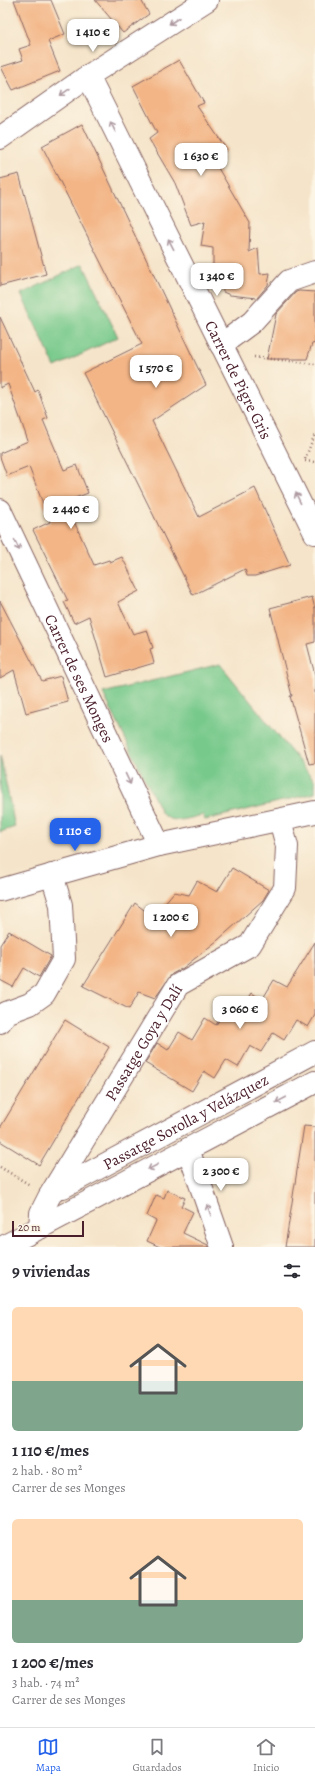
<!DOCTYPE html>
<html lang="es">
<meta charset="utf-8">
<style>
body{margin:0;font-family:Alegreya,serif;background:#f7f7f7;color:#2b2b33;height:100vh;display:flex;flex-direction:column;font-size:15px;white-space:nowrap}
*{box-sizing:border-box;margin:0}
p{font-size:13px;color:#7c7c81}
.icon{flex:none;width:22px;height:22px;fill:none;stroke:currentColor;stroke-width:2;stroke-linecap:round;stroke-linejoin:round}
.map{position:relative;height:1247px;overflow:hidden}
.side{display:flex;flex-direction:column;background:#fff;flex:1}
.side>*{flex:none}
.scale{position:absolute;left:12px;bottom:10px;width:72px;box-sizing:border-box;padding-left:4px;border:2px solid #4a1f2b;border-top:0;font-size:11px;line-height:14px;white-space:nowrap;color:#4a1f2b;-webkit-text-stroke:3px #fcf5e5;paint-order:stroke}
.price{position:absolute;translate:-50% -34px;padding:0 9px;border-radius:8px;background:#fff;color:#222;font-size:13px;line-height:26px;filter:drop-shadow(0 1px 2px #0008)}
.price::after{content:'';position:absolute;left:50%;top:24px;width:12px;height:9px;margin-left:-6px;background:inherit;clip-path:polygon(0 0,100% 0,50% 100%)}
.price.on{background:#2563eb;color:#fff}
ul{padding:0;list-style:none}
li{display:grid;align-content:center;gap:8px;height:212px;padding:0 12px}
li span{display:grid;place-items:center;height:124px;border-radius:6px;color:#555}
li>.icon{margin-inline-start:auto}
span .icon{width:72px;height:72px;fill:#fffc;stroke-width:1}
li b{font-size:17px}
h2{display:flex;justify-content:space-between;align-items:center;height:48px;padding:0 12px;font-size:17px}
.tab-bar{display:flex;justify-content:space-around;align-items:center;height:56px;border-top:1px solid #e1e1e2;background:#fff;font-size:11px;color:#7c7c81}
.tab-bar a{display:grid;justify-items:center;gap:2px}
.tab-bar .on{color:#2563eb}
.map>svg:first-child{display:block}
.green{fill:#77c98b;stroke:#60745b}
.building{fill:#f3b586}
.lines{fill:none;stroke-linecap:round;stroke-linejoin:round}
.minor-casing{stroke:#866462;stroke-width:24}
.path{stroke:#866462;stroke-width:2.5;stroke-dasharray:1 3;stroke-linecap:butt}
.minor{stroke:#fff;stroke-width:22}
.oneway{stroke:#ae9aa0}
.labels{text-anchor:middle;stroke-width:3.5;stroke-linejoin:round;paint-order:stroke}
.street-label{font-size:16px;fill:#4a1f2b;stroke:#fcf5e5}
</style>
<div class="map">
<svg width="315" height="1247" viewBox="0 0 315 1247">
<rect width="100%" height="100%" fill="#fcf5e5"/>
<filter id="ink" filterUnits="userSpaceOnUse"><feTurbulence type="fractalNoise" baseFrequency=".025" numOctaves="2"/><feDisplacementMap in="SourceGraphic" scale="8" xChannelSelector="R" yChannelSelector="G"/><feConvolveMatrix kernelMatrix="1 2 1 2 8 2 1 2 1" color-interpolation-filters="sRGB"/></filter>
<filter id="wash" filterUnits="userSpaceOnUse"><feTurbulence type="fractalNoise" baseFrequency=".012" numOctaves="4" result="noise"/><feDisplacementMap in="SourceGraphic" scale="16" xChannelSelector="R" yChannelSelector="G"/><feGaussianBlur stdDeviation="0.9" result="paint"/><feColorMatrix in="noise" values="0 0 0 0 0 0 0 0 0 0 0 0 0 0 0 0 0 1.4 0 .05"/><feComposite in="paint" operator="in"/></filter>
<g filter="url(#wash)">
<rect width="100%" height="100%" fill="#f5e4c9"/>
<path class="green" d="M83,264L118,337L55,367L21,294Z
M220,664L315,781V793L205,820L203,815C188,818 175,825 162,814L103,693Z
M0,755L15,827L0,832Z"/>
<g id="blocks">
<path class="building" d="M14,0H51L65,34L48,41L60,71L13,90L1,67L23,60L19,49L31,45Z
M95,0H141L149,14L123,33Z
M179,60L204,103L197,106L227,150L214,161L250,223L249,252L258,248L260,274L270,273L268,285L257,298L230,295L223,292L222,270L213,266V248L201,246L205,221L191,225L175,183L149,139L157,133L133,86Z
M82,124L206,385L152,421L199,517L255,488L290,565L255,576H247L245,569L193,595L83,373L142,344L42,146Z
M19,174L46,274L0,286V179Z
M299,291L315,292V343L312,344L307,359H267L276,314L296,292Z
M0,317L35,392L38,390L48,418L43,420L64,470L77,465L88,493L65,502L94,565L109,560L110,562L122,557L139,591L118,602L133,634L147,630L153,648L150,649L154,663L107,677L89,616L74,623L64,602L68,601L33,530L50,522L29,467L7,476L0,457V453L28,441L8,384L0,388Z
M312,597L315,609V642L307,644L315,675V763L309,764L290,696H292L270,608Z
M0,601L42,681L61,676L68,702L26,713L14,670L0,678Z
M232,868L269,890L263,900L218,940L183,968L172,974L155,998L139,992L129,1009L83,986L135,903L153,917L174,892L189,895L197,881L217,892Z
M9,931L51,956L39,977L24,968L13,987L0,980V945Z
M315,942V1015L308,1027L296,1020L284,1040L273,1033L261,1052L250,1046L238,1067L226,1060L215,1078L204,1071L192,1091L145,1063L157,1043L168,1050L179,1032L192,1040L205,1018L216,1025L228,1006L239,1013L252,993L262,1000L274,980L287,987Z
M65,1020L109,1047L39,1165L0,1141V1128Z
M304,1126L315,1127V1247H285Z
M167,1190L185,1198L181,1206L193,1212L183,1233L208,1245L209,1247H160L147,1241L156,1221L147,1216L156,1195L164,1198Z"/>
</g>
</g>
<g filter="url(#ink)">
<use href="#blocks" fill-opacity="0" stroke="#866462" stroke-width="1"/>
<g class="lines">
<defs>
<g id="minor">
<path id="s1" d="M88,76L315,533"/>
<path d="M0,138L88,76L207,0"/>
<path d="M221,345L252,322L289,281L315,272"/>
<path id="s2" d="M0,510L159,845"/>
<path d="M0,890L159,845L315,812"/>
<path d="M0,1022L6,1013L30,1004L44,994L64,959L61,905L52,875"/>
<path d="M188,1149L222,1247"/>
<path id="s3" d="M56,1186L63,1187L315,1052"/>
<path id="s4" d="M40,1228L41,1213L49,1197L178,985L250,945L285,888L287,846L280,820"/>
<path d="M3,1247L315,1082"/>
</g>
</defs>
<use href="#minor" class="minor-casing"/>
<path class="path" d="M254,357L315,364
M305,459L315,434
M305,461L315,462
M0,1167L30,1185"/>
<use href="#minor" class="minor"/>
</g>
<defs><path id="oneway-shaft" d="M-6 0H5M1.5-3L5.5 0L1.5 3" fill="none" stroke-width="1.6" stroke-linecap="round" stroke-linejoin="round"/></defs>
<g class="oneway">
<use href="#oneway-shaft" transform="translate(174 21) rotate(147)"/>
<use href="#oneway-shaft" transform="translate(65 92) rotate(145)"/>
<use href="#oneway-shaft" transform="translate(113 127) rotate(-117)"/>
<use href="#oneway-shaft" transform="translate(171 244) rotate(-117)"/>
<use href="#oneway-shaft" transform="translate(298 498) rotate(-116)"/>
<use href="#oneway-shaft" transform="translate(17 545) rotate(64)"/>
<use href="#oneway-shaft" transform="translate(128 779) rotate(65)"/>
<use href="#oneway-shaft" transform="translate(281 1100) rotate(152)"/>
<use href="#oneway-shaft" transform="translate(153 1167) rotate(152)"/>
<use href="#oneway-shaft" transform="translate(209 1210) rotate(-109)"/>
</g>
</g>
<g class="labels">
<g class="street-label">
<text dy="6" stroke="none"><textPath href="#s1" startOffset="339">Carrer de Pigre Gris</textPath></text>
<text dy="6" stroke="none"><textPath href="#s2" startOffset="186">Carrer de ses Monges</textPath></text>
<text dy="6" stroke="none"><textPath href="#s4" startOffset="214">Passatge Goya y Dalí</textPath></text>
<text dy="6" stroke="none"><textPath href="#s3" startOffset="146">Passatge Sorolla y Velázquez</textPath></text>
</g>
</g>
</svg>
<div class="scale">20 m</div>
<b class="price" style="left:93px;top:53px">1 410 €</b>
<b class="price" style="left:201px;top:177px">1 630 €</b>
<b class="price" style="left:217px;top:297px">1 340 €</b>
<b class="price" style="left:156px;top:389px">1 570 €</b>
<b class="price" style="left:71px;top:530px">2 440 €</b>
<b class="price on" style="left:75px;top:852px">1 110 €</b>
<b class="price" style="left:171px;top:938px">1 200 €</b>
<b class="price" style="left:240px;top:1030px">3 060 €</b>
<b class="price" style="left:221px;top:1192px">2 300 €</b>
</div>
<section class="side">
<h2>9 viviendas<svg class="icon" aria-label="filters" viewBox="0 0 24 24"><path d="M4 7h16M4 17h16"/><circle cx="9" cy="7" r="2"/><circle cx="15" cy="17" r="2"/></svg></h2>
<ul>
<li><span style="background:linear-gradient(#ffd9b3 60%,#7fa58c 0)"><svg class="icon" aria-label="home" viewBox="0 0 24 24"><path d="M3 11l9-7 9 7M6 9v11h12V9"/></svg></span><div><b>1 110 €/mes</b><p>2 hab. · 80 m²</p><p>Carrer de ses Monges</p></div></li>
<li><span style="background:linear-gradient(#ffd9b3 65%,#7fa58c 0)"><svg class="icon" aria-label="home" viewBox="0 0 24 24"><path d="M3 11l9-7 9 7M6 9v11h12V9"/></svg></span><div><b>1 200 €/mes</b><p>3 hab. · 74 m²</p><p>Carrer de ses Monges</p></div></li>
</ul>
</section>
<nav class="tab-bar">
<a class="on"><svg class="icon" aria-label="map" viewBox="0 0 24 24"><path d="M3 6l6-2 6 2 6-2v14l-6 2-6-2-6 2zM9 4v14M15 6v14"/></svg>Mapa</a>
<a><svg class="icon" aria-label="saved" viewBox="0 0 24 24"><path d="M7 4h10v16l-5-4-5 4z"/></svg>Guardados</a>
<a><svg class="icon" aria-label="home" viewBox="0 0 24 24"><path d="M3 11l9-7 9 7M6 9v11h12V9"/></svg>Inicio</a>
</nav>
